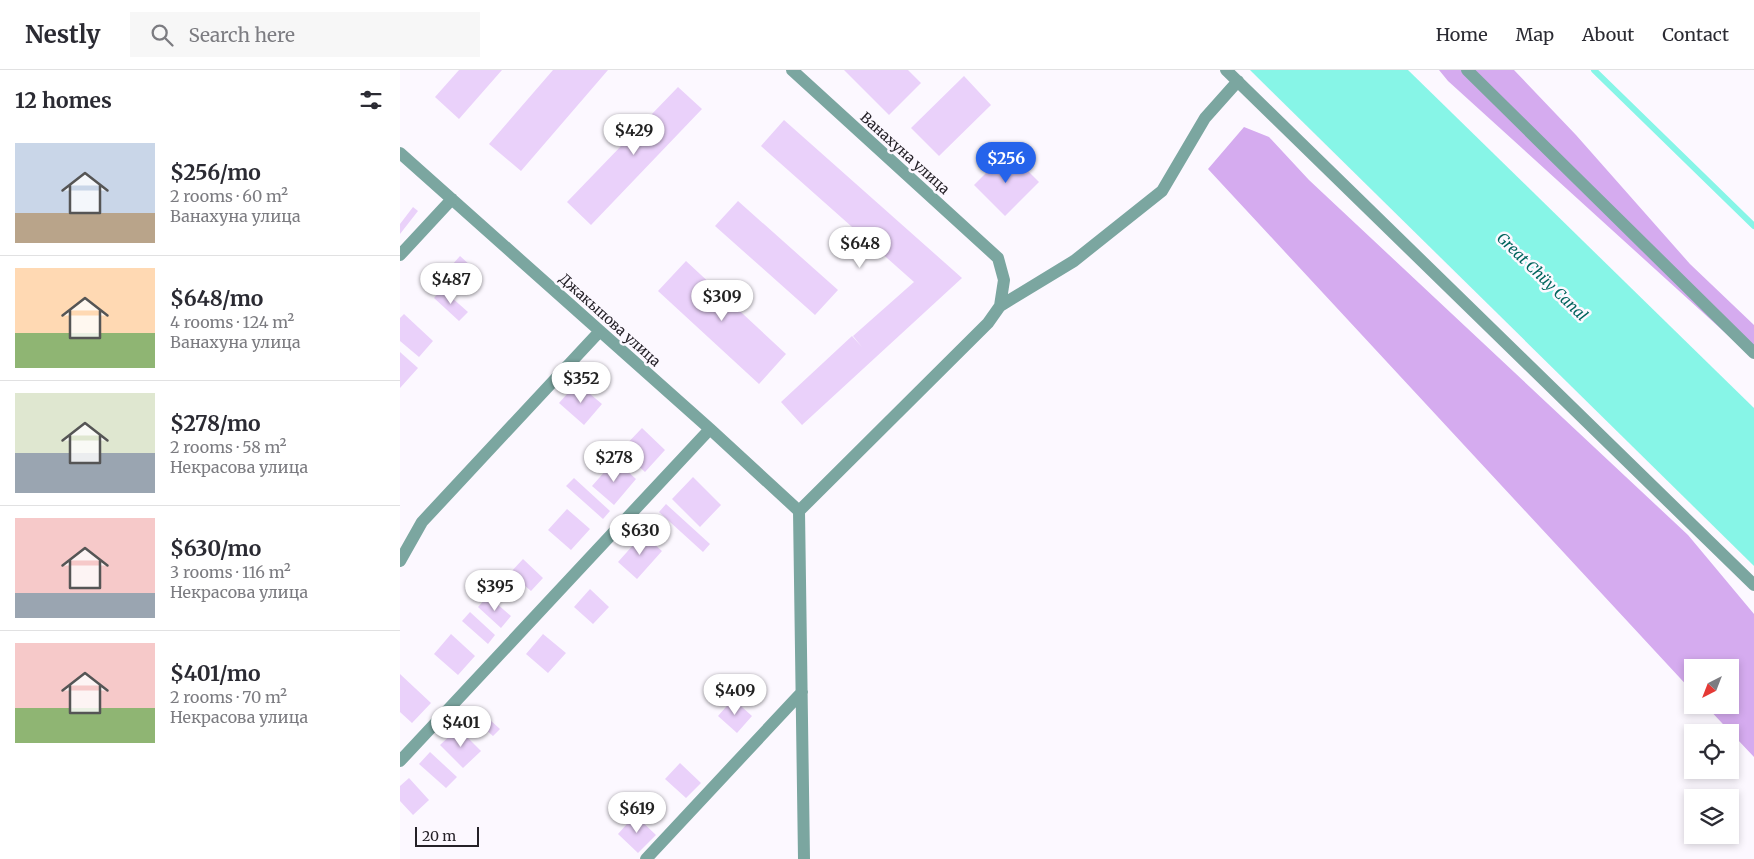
<!DOCTYPE html>
<meta charset="utf-8">
<style>
body{margin:0;font-family:Merriweather,serif;background:#f7f7f7;color:#2b2b33;height:100vh;display:flex;flex-direction:column;font-size:19px;white-space:nowrap}
*{box-sizing:border-box;margin:0}
p{font-size:16px;color:#7c7c81}
.icon{flex:none;width:28px;height:28px;fill:none;stroke:currentColor;stroke-width:2;stroke-linecap:round;stroke-linejoin:round}
.map{position:relative;flex:1;overflow:hidden}
.sheet{display:flex;flex-direction:column;background:#fff;width:400px}
.sheet>*{flex:none}
.needle{width:32px;rotate:222deg}
.controls{position:absolute;left:1284px;top:589px;display:grid;gap:10px}
.controls a{display:grid;place-items:center;width:55px;height:55px;border-radius:0px;background:#fff;box-shadow:0 2px 8px #0003;font-size:25px}
.scale{position:absolute;left:15px;bottom:12px;width:64px;box-sizing:border-box;padding-left:5px;border:2px solid #252128;border-top:0;font-size:14px;line-height:18px;white-space:nowrap;color:#252128;-webkit-text-stroke:4px #fcf8ff;paint-order:stroke}
.price{position:absolute;translate:-50% -42px;padding:0 11px;border-radius:18px;background:#fff;color:#222;font-size:16px;line-height:32px;filter:drop-shadow(0 1px 2px #0008)}
.price::after{content:'';position:absolute;left:50%;top:30px;width:15px;height:11px;margin-left:-8px;background:inherit;clip-path:polygon(0 0,100% 0,50% 100%)}
.price.current{background:#2563eb;color:#fff}
ul{padding:0;list-style:none}
li{display:flex;align-items:center;gap:15px;height:125px;padding:0 15px}
li+li{border-top:1px solid #e1e1e2}
li span{display:grid;place-items:center;flex:none;width:140px;height:100px;border-radius:0px;color:#555}
li>.icon{margin-inline-start:auto}
span .icon{width:60px;height:60px;fill:#fffc;stroke-width:1}
li b{font-size:21px}
h2{display:flex;justify-content:space-between;align-items:center;height:60px;padding:0 15px;font-size:21px}
header{display:flex;align-items:center;gap:30px;box-sizing:border-box;height:70px;padding:0 25px;background:#fff;border-bottom:1px solid #e1e1e2}
header strong{font-size:24px}
nav{display:flex;gap:28px;margin-inline-start:auto;font-size:18px}
.search{width:350px;height:45px;background:#f7f7f7;display:flex;align-items:center;gap:12px;box-sizing:border-box;padding:0 18px;border-radius:0px;color:#7c7c81;font-size:19px}
main{display:flex;flex:1;min-height:0}
.map>svg:first-child{display:block}
.forest{fill:#d5abef}
.water{fill:#87f5e7}
.lines{fill:none;stroke-linecap:round;stroke-linejoin:round}
.stream{stroke:#87f5e7;stroke-width:6}
.building{fill:#ead1fa}
.minor{stroke:#7ba6a0;stroke-width:12}
.labels{text-anchor:middle;stroke-width:5;stroke-linejoin:round;paint-order:stroke}
.street-label{font-size:14px;fill:#252128;stroke:#fcf8ff}
.water-label{font-size:15px;font-style:italic;fill:#00645c;stroke:#fcf8ff}
</style>
<header>
<strong>Nestly</strong>
<div class="search"><svg class="icon" aria-label="search" viewBox="0 0 24 24"><circle cx="10" cy="10" r="6"/><path d="M15 15l6 6"/></svg>Search here</div>
<nav><a>Home</a><a>Map</a><a>About</a><a>Contact</a></nav>
</header>
<main>
<section class="sheet">
<h2>12 homes<svg class="icon" aria-label="filters" viewBox="0 0 24 24"><path d="M4 7h16M4 17h16"/><circle cx="9" cy="7" r="2"/><circle cx="15" cy="17" r="2"/></svg></h2>
<ul>
<li><span style="background:linear-gradient(#c9d6e8 70%,#b9a48a 0)"><svg class="icon" aria-label="home" viewBox="0 0 24 24"><path d="M3 11l9-7 9 7M6 9v11h12V9"/></svg></span><div><b>$256/mo</b><p>2 rooms · 60 m²</p><p>Ванахуна улица</p></div></li>
<li><span style="background:linear-gradient(#ffd9b3 65%,#8fb573 0)"><svg class="icon" aria-label="home" viewBox="0 0 24 24"><path d="M3 11l9-7 9 7M6 9v11h12V9"/></svg></span><div><b>$648/mo</b><p>4 rooms · 124 m²</p><p>Ванахуна улица</p></div></li>
<li><span style="background:linear-gradient(#dfe7d0 60%,#9aa5b1 0)"><svg class="icon" aria-label="home" viewBox="0 0 24 24"><path d="M3 11l9-7 9 7M6 9v11h12V9"/></svg></span><div><b>$278/mo</b><p>2 rooms · 58 m²</p><p>Некрасова улица</p></div></li>
<li><span style="background:linear-gradient(#f6c9c9 75%,#9aa5b1 0)"><svg class="icon" aria-label="home" viewBox="0 0 24 24"><path d="M3 11l9-7 9 7M6 9v11h12V9"/></svg></span><div><b>$630/mo</b><p>3 rooms · 116 m²</p><p>Некрасова улица</p></div></li>
<li><span style="background:linear-gradient(#f6c9c9 65%,#8fb573 0)"><svg class="icon" aria-label="home" viewBox="0 0 24 24"><path d="M3 11l9-7 9 7M6 9v11h12V9"/></svg></span><div><b>$401/mo</b><p>2 rooms · 70 m²</p><p>Некрасова улица</p></div></li>
</ul>
</section>
<div class="map">
<svg width="1354" height="789" viewBox="0 0 1354 789">
<rect width="100%" height="100%" fill="#fcf8ff"/>
<path class="forest" d="M1039,0H1114L1176,65L1290,194L1354,255V289L1048,11Z
M844,57L869,67L909,110L1288,465L1354,544V687L1305,635H1330V598H1292V621L808,99Z"/>
<path class="water" d="M850,0H1008L1354,338V496Z"/>
<g class="lines">
<path class="stream" d="M1194,0L1354,156"/>
</g>
<path class="building" d="M59,0H102L59,49L35,27Z
M153,0H208L121,101L89,74Z
M444,0H508L521,13L489,45Z
M564,6L591,35L539,86L511,58Z
M278,17L302,39L191,155L167,132Z
M384,50L562,208L402,355L381,332L452,266L462,277L453,266L514,212L361,76Z
M608,81L639,112L605,146L574,115Z
M338,131L438,220L415,245L315,156Z
M13,137L18,141L0,164V154Z
M60,186L81,205L64,223L44,204Z
M286,191L386,284L359,314L258,221Z
M42,219L68,242L59,251L34,228Z
M4,244L33,271L19,287L0,271V248Z
M0,282L18,298L0,318Z
M177,313L202,334L184,355L159,333Z
M242,358L265,380L245,402L221,380Z
M215,390L236,409L214,435L192,416Z
M293,407L321,435L300,457L272,429Z
M174,408L210,441L203,449L166,416Z
M266,434L310,474L303,482L259,442Z
M167,439L190,459L171,480L148,460Z
M243,464L262,481L237,509L218,492Z
M123,489L143,508L131,521L110,503Z
M190,519L209,537L193,554L174,537Z
M88,526L111,546L101,558L78,537Z
M70,542L95,565L88,574L62,551Z
M51,564L75,586L58,605L34,584Z
M143,564L166,583L148,603L126,584Z
M0,604L31,633L12,653L0,642Z
M333,629L352,646L337,663L318,646Z
M79,640L100,659L93,666L72,648Z
M58,658L81,681L63,698L40,675Z
M30,682L57,707L46,718L19,694Z
M280,693L301,713L286,728L265,709Z
M9,708L29,730L13,745L0,731V716Z
M235,745L256,765L238,783L218,764Z"/>
<g class="lines">
<path class="minor" d="M392,0L598,188L604,210L600,236L588,253L399,441L404,789
M826,0L1354,515
M1067,0L1354,283
M0,83L310,359L399,441
M0,185L52,129
M600,236L674,191L762,121L805,48L838,11
M0,491L22,452L200,261
M0,691L310,359
M246,789L402,622"/>
</g>
<g class="labels">
<g class="street-label">
<text transform="translate(505 83) rotate(42)" y="5">Ванахуна улица</text>
<text transform="translate(210 250) rotate(42)" y="5">Джакыпова улица</text>
</g>
<g class="water-label">
<text transform="translate(1142 207) rotate(44)" y="5">Great Chüy Canal</text>
</g>
</g>
</svg>
<div class="controls">
<a><svg class="needle" viewBox="-14 -14 28 28"><path d="M0-13l5 13h-10z" fill="#e53935"/><path d="M0 13l5-13h-10z" fill="#7c7c81"/></svg></a>
<a><svg class="icon" aria-label="locate" viewBox="0 0 24 24"><circle cx="12" cy="12" r="6"/><path d="M12 2v4M12 18v4M2 12h4M18 12h4"/></svg></a>
<a><svg class="icon" aria-label="layers" viewBox="0 0 24 24"><path d="M12 4l9 5-9 5-9-5zM3 14l9 5 9-5"/></svg></a>
</div>
<div class="scale">20 m</div>
<b class="price" style="left:234px;top:86px">$429</b>
<b class="price current" style="left:606px;top:114px">$256</b>
<b class="price" style="left:460px;top:199px">$648</b>
<b class="price" style="left:51px;top:235px">$487</b>
<b class="price" style="left:322px;top:252px">$309</b>
<b class="price" style="left:181px;top:334px">$352</b>
<b class="price" style="left:214px;top:413px">$278</b>
<b class="price" style="left:240px;top:486px">$630</b>
<b class="price" style="left:95px;top:542px">$395</b>
<b class="price" style="left:335px;top:646px">$409</b>
<b class="price" style="left:61px;top:678px">$401</b>
<b class="price" style="left:237px;top:764px">$619</b>
</div>
</main>
